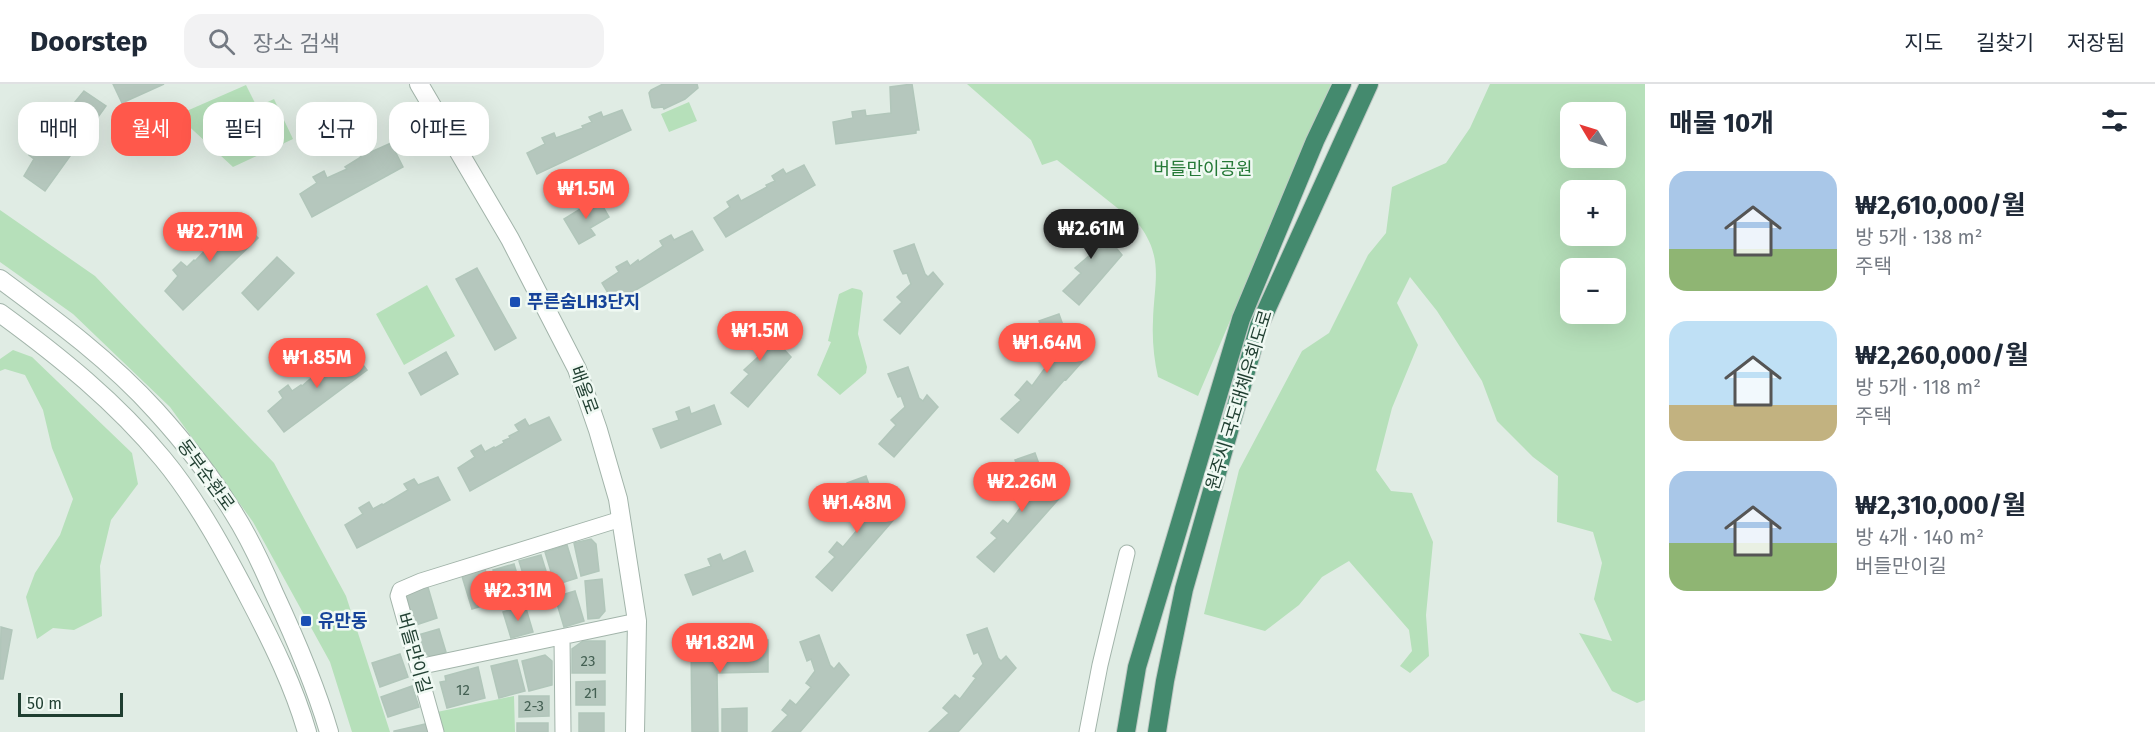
<!DOCTYPE html>
<html lang="ko">
<meta charset="utf-8">
<style>
body{margin:0;font-family:"Fira Sans","Noto Sans KR",sans-serif;background:#f2f2f3;color:#1f2937;height:100vh;display:flex;flex-direction:column;font-size:22px;white-space:nowrap}
*{box-sizing:border-box;margin:0}
p{font-size:20px;color:#747a83}
.icon{flex:none;width:33px;height:33px;fill:none;stroke:currentColor;stroke-width:2;stroke-linecap:round;stroke-linejoin:round}
.map{position:relative;flex:1;overflow:hidden}
.details{display:flex;flex-direction:column;background:#fff;width:510px}
.details>*{flex:none}
.hud{position:absolute;left:18px;top:18px;width:570px;height:54px;display:flex;gap:12px}
.needle{width:39px;rotate:308deg}
.buttons{position:absolute;left:1560px;top:18px;display:grid;gap:12px}
.buttons a{display:grid;place-items:center;width:66px;height:66px;border-radius:12px;background:#fff;box-shadow:0 6px 24px #0002;font-size:30px}
.scale{position:absolute;left:18px;bottom:15px;width:105px;box-sizing:border-box;padding-left:6px;border:3px solid #1f3e30;border-top:0;font-size:16px;line-height:21px;white-space:nowrap;color:#1f3e30;-webkit-text-stroke:4px #f0f9f3;paint-order:stroke}
.price{position:absolute;translate:-50% -51px;padding:0 14px;border-radius:21px;background:#ff584b;color:#fff;font-size:20px;line-height:39px;filter:drop-shadow(0 2px 3px #0008)}
.price::after{content:'';position:absolute;left:50%;top:36px;width:18px;height:14px;margin-left:-9px;background:inherit;clip-path:polygon(0 0,100% 0,50% 100%)}
.price.on{background:#222;color:#fff}
ul{padding:0;list-style:none}
li{display:flex;align-items:center;gap:18px;height:150px;padding:0 24px}
li span{display:grid;place-items:center;flex:none;width:168px;height:120px;border-radius:18px;color:#555}
li>.icon{margin-inline-start:auto}
span .icon{width:72px;height:72px;fill:#fffc;stroke-width:1}
li b{font-size:26px}
h2{display:flex;justify-content:space-between;align-items:center;height:72px;padding:0 24px;font-size:26px}
.pill{padding:0 21px;border-radius:18px;background:#fff;box-shadow:0 6px 24px #0002;font-size:21px;line-height:54px}
.pill.on{background:#ff584b;color:#fff}
header{display:flex;align-items:center;gap:36px;box-sizing:border-box;height:84px;padding:0 30px;background:#fff;border-bottom:2px solid #e0e1e3}
header strong{font-size:28px}
nav{display:flex;gap:33px;margin-inline-start:auto;font-size:21px}
.search{width:420px;height:54px;background:#f2f2f3;display:flex;align-items:center;gap:15px;box-sizing:border-box;padding:0 21px;border-radius:18px;color:#747a83;font-size:22px}
main{display:flex;flex:1;min-height:0}
.map>svg:first-child{display:block}
.green{fill:#b6e0ba;fill-rule:evenodd}
.building{fill:#b5c7bd;stroke:#b1c6ba;stroke-width:1.5}
.lines{fill:none;stroke-linecap:round;stroke-linejoin:round}
.minor-casing{stroke:#a2b4aa;stroke-width:17}
.tertiary-casing{stroke:#a2b4aa;stroke-width:20}
.trunk-casing{stroke:#c0c9c5;stroke-width:20}
.minor{stroke:#fff;stroke-width:15}
.tertiary{stroke:#fff;stroke-width:18}
.trunk{stroke:#448a6e;stroke-width:18}
.transit-dot{fill:#1a4fb4;stroke:#f0f9f3;stroke-width:2}
.labels{text-anchor:middle;stroke-width:5;stroke-linejoin:round;paint-order:stroke}
.number-label{font-size:15px;fill:#446053}
.park-label{font-size:18px;fill:#257937;stroke:#f0f9f3}
.transit-label{font-size:18px;font-weight:bold;fill:#164399;stroke:#f0f9f3;text-anchor:start}
.street-label{font-size:18px;fill:#1f3e30;stroke:#f0f9f3}
</style>
<header>
<strong>Doorstep</strong>
<div class="search"><svg class="icon" aria-label="search" viewBox="0 0 24 24"><circle cx="10" cy="10" r="6"/><path d="M15 15l6 6"/></svg>장소 검색</div>
<nav><a>지도</a><a>길찾기</a><a>저장됨</a></nav>
</header>
<main>
<div class="map">
<svg width="1645" height="648" viewBox="0 0 1645 648">
<rect width="100%" height="100%" fill="#e0ece4"/>
<path class="green" d="M967,0H1331L1198,312L1158,293C1154,275 1152,256 1153,237C1154,199 1164,175 1140,142L1057,76L1042,81L1031,56Z
M1490,0H1645V616L1637,619L1612,607L1579,549L1612,557L1594,515L1602,479L1593,448L1557,438L1558,392L1533,373L1497,337L1482,297L1437,227L1410,193L1397,219L1418,261L1392,324L1376,386L1391,407L1412,409L1433,458L1426,531L1429,572L1410,589L1400,582L1412,567L1409,546L1349,477L1322,493L1299,521L1265,547L1204,530L1239,386L1302,267L1329,249L1368,171L1386,149L1392,103L1446,79L1470,44ZM1570,28H1616V74H1570ZM1570,106H1616V152H1570ZM1570,184H1616V230H1570Z
M246,1L257,23L274,15L293,55L233,83L181,35L182,29Z
M689,18L697,37L669,48L661,30Z
M0,126L95,192L274,379L346,512L390,648H352L330,578L253,438L170,323L73,230L0,178Z
M427,201L455,252L404,281L376,230Z
M852,204L861,206L863,209L858,250L867,283L866,289L840,311L817,291L831,258L828,257L839,210Z
M13,266L32,273L132,369L138,400L111,436L100,482L102,532L74,546L53,544L37,555L26,513L35,489L60,451L73,415L52,364L43,326L25,291L5,285L0,287V275Z
M514,612L515,648H441L437,628Z"/>
<path class="building" d="M113,0H164L122,19Z
M663,0H697L698,4L685,15L664,25L663,23L654,24L652,23L649,9L651,6Z
M912,0L919,46H916V49L836,60L833,38L853,34L852,28L865,26L866,32L891,29L890,3Z
M84,7L106,22L45,107L24,92L34,75L29,71L35,61L41,65L59,43L58,42L64,33L58,29L65,20L70,24Z
M622,26L631,46L537,90L527,69L545,60L542,54L554,49L556,54L583,44L582,42L592,38L589,33L601,28L603,33Z
M391,59L403,83L312,133L300,110L317,99L313,93L324,87L327,94L347,85L345,83L361,73L357,67L368,61L371,68Z
M804,81L815,101L726,153L714,134L730,123L727,118L738,111L741,117L767,103L766,101L775,97L772,92L783,85L786,90Z
M598,114L609,133L590,144L595,151L579,160L564,135Z
M1093,131L1103,161L1107,165L1112,159L1122,171L1079,221L1063,207L1081,189L1075,184L1090,171L1086,160L1082,161L1073,138Z
M240,135L258,154L183,226L165,207L178,192L173,186L181,178L187,183L194,176L195,177L215,156L210,151L218,143L223,148Z
M692,147L703,166L614,219L602,199L619,188L616,183L627,177L630,182L638,176L639,178L663,162L660,157L671,151L674,156Z
M914,160L925,190L928,193L933,188L943,200L900,250L884,236L902,218L897,213L911,200L907,189L903,190L901,186L894,167Z
M277,173L294,189L258,226L242,209Z
M477,184L516,254L495,266L456,195Z
M1059,230L1070,261L1073,264L1078,258L1089,270L1066,296L1065,295L1018,349L1001,335L1021,316L1015,311L1027,297L1032,302L1048,280L1045,278L1055,267L1051,254L1047,256L1039,237Z
M761,233L772,263L775,266L780,261L791,273L748,323L731,309L749,290L744,286L758,273L754,261L751,263L748,259L741,240Z
M351,265L367,286L284,348L268,327L283,314L279,308L288,301L292,307L301,301L302,302L324,283L320,278L329,271L333,276Z
M446,268L458,290L421,311L409,289Z
M908,283L919,314L923,317L927,311L938,323L894,373L879,360L896,341L891,336L905,323L901,312L898,313L896,309L888,290Z
M714,321L721,340L661,364L653,345L679,336L676,328L689,323L691,330Z
M549,333L561,356L470,407L458,384L475,373L471,367L481,361L485,368L494,363L495,364L504,359L503,357L510,354L509,352L519,347L515,341L525,335L529,342Z
M1035,369L1046,399L1049,402L1054,397L1064,409L994,488L977,473L997,454L991,449L1003,436L1008,440L1024,419L1021,416L1031,405L1027,393L1022,395L1015,376Z
M866,392L877,423L881,426L886,421L896,433L832,507L816,493L835,473L829,468L837,458L843,463L858,445L853,440L862,429L858,417L854,418L847,399Z
M438,393L450,416L357,464L345,441L363,430L359,424L369,418L373,425L382,420L383,421L408,406L404,400L414,395L418,401Z
M591,455L596,460L599,487L581,492L574,459Z
M567,461L577,494L555,501L545,468Z
M745,467L753,487L693,511L685,491L711,482L708,475L720,470L723,477Z
M541,471L551,503L529,509L519,477Z
M514,480L523,510L502,516L493,486Z
M484,482L495,518L472,525L461,489Z
M602,495L605,527L599,534L588,535L585,497Z
M427,500L437,534L413,542L405,514L409,506Z
M575,507L584,537L564,543L555,513Z
M525,521L533,548L511,554L503,528Z
M1,543L12,546L3,595H0Z
M987,544L998,574L1001,577L1006,572L1016,584L958,648H929L949,629L943,624L955,611L960,615L976,594L973,592L983,580L978,568L974,570L967,551Z
M439,545L446,568L431,573L423,568L418,551Z
M819,551L830,581L834,585L839,579L849,591L800,648H772L788,631L782,626L790,616L796,621L811,603L806,599L815,587L811,575L807,577L800,558Z
M768,556V588L717,589L718,648H692L691,558Z
M583,557H605V589H572V565Z
M400,570L408,593L380,603L372,579Z
M545,571L552,577V601L529,607L522,577Z
M517,576L525,607L499,614L491,582Z
M478,583L485,614L447,624L440,598L446,597L445,592Z
M605,597V621H576V598Z
M412,602L419,623L388,633L381,613Z
M519,612H549V632L519,633Z
M747,624V648H722V625Z
M579,629H604V648H579Z
M430,639L432,648H394V647Z
M517,639H548V648H517Z"/>
<g class="lines">
<defs>
<path id="minor" d="M562,553L563,648
M418,583L637,537
M436,648L398,512L400,506L421,497L621,435
M1087,648L1100,581L1127,469"/>
<path id="tertiary" d="M419,0L510,155L577,285L598,346L618,415L637,537L635,648
M0,195C54,235 110,276 156,327C184,358 211,392 233,428C249,453 262,481 274,509C295,554 315,600 329,648
M0,229C59,272 116,318 163,375C197,416 226,470 251,518C273,560 294,603 307,648"/>
<path id="trunk" d="M1126,648L1137,583L1241,235L1315,57L1342,0
M1157,648L1165,597L1184,505L1259,242L1369,0"/>
</defs>
<use href="#minor" class="minor-casing"/>
<use href="#tertiary" class="tertiary-casing"/>
<use href="#trunk" class="trunk-casing"/>
<use href="#minor" class="minor"/>
<use href="#tertiary" class="tertiary"/>
<use href="#trunk" class="trunk"/>
</g>
<g class="transit-dot">
<rect x="509" y="212" width="12" height="12" rx="3"/>
<rect x="300" y="531" width="12" height="12" rx="3"/>
</g>
<g class="labels">
<g class="number-label">
<text x="588" y="582">23</text>
<text x="463" y="611">12</text>
<text x="591" y="614">21</text>
<text x="534" y="627">2-3</text>
</g>
<g class="park-label">
<text x="1203" y="91">버들만이공원</text>
</g>
<g class="transit-label">
<text x="527" y="224">푸른숨LH3단지</text>
<text x="318" y="543">유만동</text>
</g>
<g class="street-label">
<text transform="translate(584 306) rotate(70)" y="6">배울로</text>
<text transform="translate(1239 316) rotate(-73)" y="6">원주시 국도대체우회도로</text>
<text transform="translate(206 391) rotate(54)" y="6">동부순환로</text>
<text transform="translate(414 569) rotate(74)" y="6">버들만이길</text>
</g>
</g>
</svg>
<div class="buttons">
<a><svg class="needle" viewBox="-14 -14 28 28"><path d="M0-13l5 13h-10z" fill="#e53935"/><path d="M0 13l5-13h-10z" fill="#747a83"/></svg></a>
<a>+</a>
<a>−</a>
</div>
<div class="scale">50 m</div>
<b class="price" style="left:586px;top:136px">₩1.5M</b>
<b class="price on" style="left:1091px;top:176px">₩2.61M</b>
<b class="price" style="left:210px;top:179px">₩2.71M</b>
<b class="price" style="left:760px;top:278px">₩1.5M</b>
<b class="price" style="left:1047px;top:290px">₩1.64M</b>
<b class="price" style="left:317px;top:305px">₩1.85M</b>
<b class="price" style="left:1022px;top:429px">₩2.26M</b>
<b class="price" style="left:857px;top:450px">₩1.48M</b>
<b class="price" style="left:518px;top:538px">₩2.31M</b>
<b class="price" style="left:720px;top:590px">₩1.82M</b>
<div class="hud">
<a class="pill">매매</a>
<a class="pill on">월세</a>
<a class="pill">필터</a>
<a class="pill">신규</a>
<a class="pill">아파트</a>
</div>
</div>
<section class="details">
<h2>매물 10개<svg class="icon" aria-label="filters" viewBox="0 0 24 24"><path d="M4 7h16M4 17h16"/><circle cx="9" cy="7" r="2"/><circle cx="15" cy="17" r="2"/></svg></h2>
<ul>
<li><span style="background:linear-gradient(#a9c7e8 65%,#8fb573 0)"><svg class="icon" aria-label="home" viewBox="0 0 24 24"><path d="M3 11l9-7 9 7M6 9v11h12V9"/></svg></span><div><b>₩2,610,000/월</b><p>방 5개 · 138 m²</p><p>주택</p></div></li>
<li><span style="background:linear-gradient(#bfe0f5 70%,#c2b280 0)"><svg class="icon" aria-label="home" viewBox="0 0 24 24"><path d="M3 11l9-7 9 7M6 9v11h12V9"/></svg></span><div><b>₩2,260,000/월</b><p>방 5개 · 118 m²</p><p>주택</p></div></li>
<li><span style="background:linear-gradient(#a9c7e8 60%,#8fb573 0)"><svg class="icon" aria-label="home" viewBox="0 0 24 24"><path d="M3 11l9-7 9 7M6 9v11h12V9"/></svg></span><div><b>₩2,310,000/월</b><p>방 4개 · 140 m²</p><p>버들만이길</p></div></li>
</ul>
</section>
</main>
